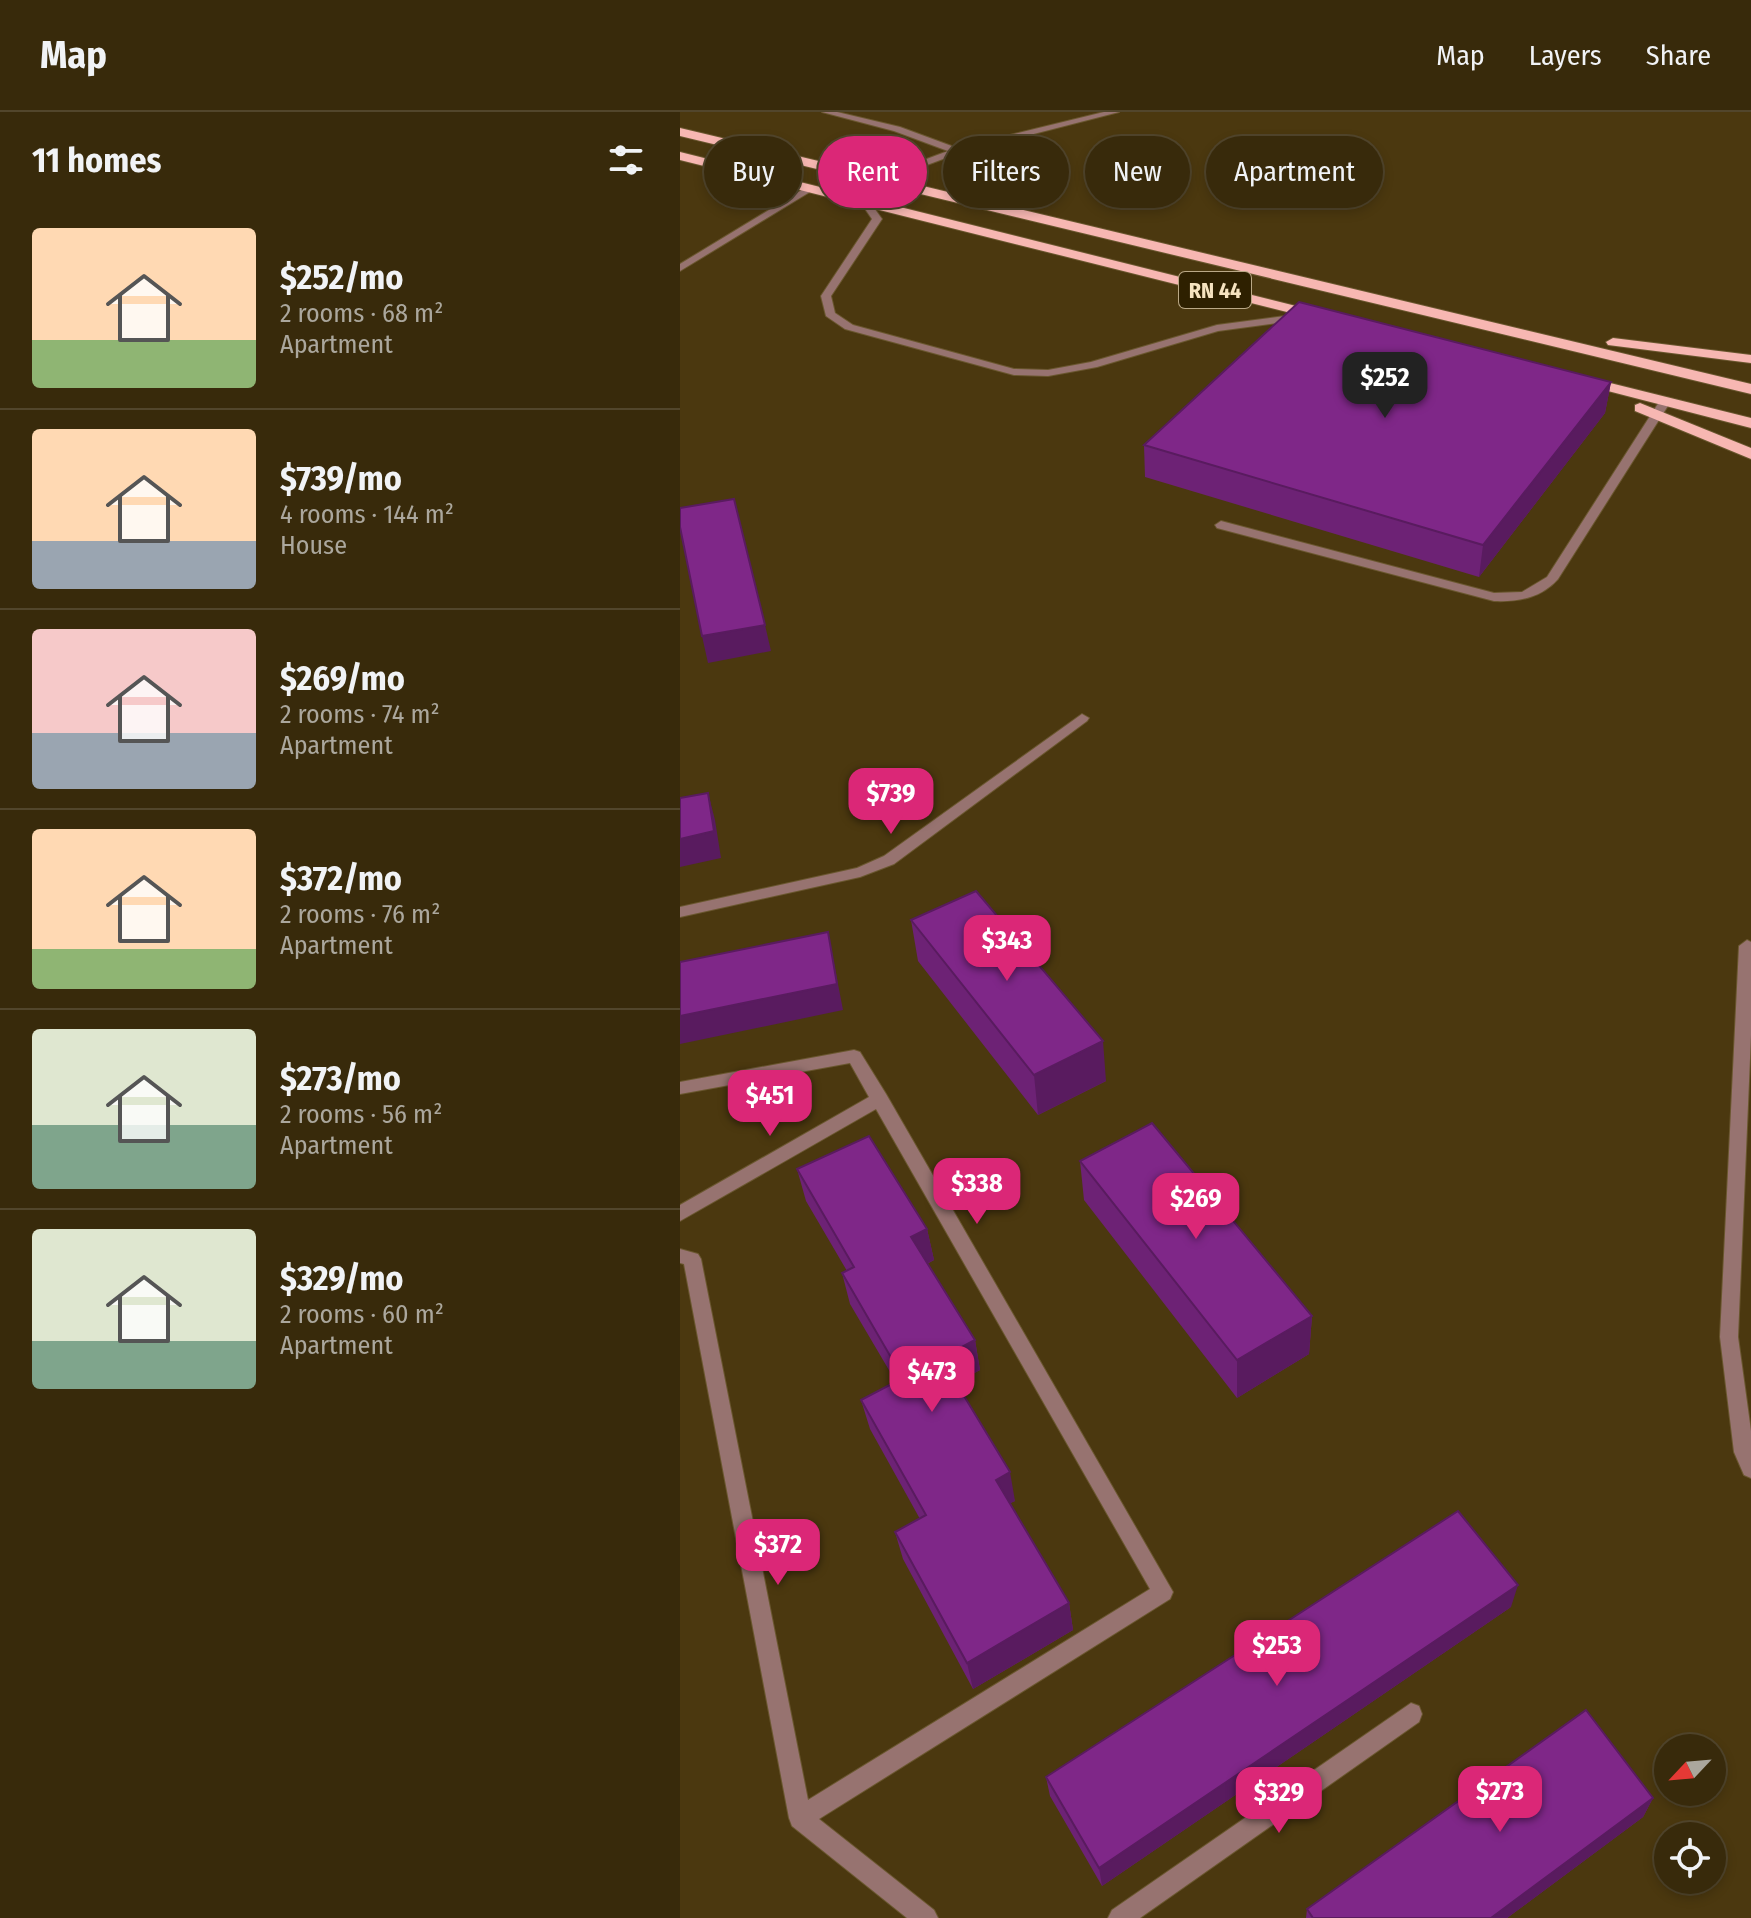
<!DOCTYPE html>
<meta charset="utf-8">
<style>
body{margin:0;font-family:"Fira Sans Condensed",sans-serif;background:#3f3214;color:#f1f3f6;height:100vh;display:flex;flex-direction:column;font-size:30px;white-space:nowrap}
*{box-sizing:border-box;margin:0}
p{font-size:26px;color:#aba79d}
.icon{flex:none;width:44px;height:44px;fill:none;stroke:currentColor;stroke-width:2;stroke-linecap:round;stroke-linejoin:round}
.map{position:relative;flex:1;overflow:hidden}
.drawer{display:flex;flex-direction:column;background:#382a0b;width:680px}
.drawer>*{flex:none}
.guide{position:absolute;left:24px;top:24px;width:760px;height:72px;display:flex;gap:16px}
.needle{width:52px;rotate:244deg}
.fabs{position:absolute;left:974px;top:1622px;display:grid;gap:16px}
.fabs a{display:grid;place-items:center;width:72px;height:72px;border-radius:50%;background:#382a0b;box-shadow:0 4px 12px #0003,0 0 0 2px #52462c;font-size:40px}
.price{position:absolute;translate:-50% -68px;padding:0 18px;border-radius:16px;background:#db2777;color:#fff;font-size:26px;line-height:52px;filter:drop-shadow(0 2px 4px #0008)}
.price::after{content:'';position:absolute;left:50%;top:48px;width:24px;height:18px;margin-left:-12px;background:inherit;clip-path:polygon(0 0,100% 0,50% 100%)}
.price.selected{background:#222;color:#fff}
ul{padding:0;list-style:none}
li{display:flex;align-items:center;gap:24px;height:200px;padding:0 32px}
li+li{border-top:2px solid #52462c}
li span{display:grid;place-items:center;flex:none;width:224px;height:160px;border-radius:8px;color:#555}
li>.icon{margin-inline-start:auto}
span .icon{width:96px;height:96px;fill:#fffc;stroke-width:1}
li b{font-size:34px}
h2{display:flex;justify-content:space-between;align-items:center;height:96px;padding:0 32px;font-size:34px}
.tag{padding:0 28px;border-radius:36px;background:#382a0b;box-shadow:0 4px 12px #0003,0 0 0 2px #52462c;font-size:28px;line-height:72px}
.tag.selected{background:#db2777;color:#fff}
header{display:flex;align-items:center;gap:48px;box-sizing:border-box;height:112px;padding:0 40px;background:#382a0b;border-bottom:2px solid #52462c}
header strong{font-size:38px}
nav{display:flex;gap:44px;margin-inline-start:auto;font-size:28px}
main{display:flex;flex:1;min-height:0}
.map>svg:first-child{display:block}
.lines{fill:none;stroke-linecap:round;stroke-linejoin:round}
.service-casing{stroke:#6a572f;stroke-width:2}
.minor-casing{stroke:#6a572f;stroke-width:2}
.trunk-casing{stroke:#6a572f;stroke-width:2}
.service{fill:#977370;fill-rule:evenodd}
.minor{fill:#977370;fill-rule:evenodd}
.trunk{fill:#f7b7b2;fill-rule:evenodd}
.wall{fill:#6d2275}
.shaded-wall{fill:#591b5f}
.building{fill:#7f2788;stroke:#591b5f;stroke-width:2}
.labels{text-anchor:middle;stroke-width:7;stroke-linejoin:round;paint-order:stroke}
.shield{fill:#2e2000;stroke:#baa886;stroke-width:2}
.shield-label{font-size:22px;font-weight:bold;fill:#f6e3bf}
</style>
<header>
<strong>Map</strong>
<nav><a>Map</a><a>Layers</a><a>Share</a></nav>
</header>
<main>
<section class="drawer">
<h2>11 homes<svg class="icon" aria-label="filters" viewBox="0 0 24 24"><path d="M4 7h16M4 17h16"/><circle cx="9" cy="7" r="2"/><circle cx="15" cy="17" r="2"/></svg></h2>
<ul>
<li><span style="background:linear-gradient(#ffd9b3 70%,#8fb573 0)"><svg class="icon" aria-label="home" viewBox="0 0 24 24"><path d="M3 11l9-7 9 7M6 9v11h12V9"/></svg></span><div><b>$252/mo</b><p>2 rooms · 68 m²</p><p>Apartment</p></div></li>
<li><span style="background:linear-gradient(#ffd9b3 70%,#9aa5b1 0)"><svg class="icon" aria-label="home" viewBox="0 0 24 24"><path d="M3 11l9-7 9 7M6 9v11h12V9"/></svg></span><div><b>$739/mo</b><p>4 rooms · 144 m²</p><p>House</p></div></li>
<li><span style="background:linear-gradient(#f6c9c9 65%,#9aa5b1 0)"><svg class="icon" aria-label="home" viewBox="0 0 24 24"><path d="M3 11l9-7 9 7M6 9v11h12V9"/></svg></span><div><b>$269/mo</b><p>2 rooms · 74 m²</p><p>Apartment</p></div></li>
<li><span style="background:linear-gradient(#ffd9b3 75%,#8fb573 0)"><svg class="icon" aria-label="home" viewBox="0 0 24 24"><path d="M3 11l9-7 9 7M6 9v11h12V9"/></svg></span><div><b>$372/mo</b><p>2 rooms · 76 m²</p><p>Apartment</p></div></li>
<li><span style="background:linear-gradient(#dfe7d0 60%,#7fa58c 0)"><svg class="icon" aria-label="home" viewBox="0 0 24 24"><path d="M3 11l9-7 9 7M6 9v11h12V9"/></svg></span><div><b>$273/mo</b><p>2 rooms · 56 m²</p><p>Apartment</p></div></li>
<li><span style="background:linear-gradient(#dfe7d0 70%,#7fa58c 0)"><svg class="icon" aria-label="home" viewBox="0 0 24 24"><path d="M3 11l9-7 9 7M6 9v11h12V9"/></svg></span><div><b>$329/mo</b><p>2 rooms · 60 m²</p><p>Apartment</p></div></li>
</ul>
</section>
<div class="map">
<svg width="1071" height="1806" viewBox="0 0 1071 1806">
<rect width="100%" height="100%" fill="#4b380f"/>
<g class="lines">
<defs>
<path id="service" d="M186,88L189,89L202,107L151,184L155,201L173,213L334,257L368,258L411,250L537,213L620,202L625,205L620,208L538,219L417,255L368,264L334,263L165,217L146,204L141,184L192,107L181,91Z
M981,287L991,289L878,467C861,486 839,490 814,489L537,416L535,413L541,409L814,481L842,480L867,465Z
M1067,828L1071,830V923L1058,1225L1071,1319V1366L1064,1363L1054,1340L1040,1225L1059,834Z"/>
<path id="minor" d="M142,0H157L220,15L277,36L424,0H439L279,41L199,71L196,70V66L268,39L214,19Z
M130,73L133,74V78L0,159V152Z
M402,602L409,606L407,609L214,752L180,765L0,805V795L177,756L204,744Z
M174,938L180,940L206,982L493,1480L490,1487L139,1707L254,1798L258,1806H227L112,1714L109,1706L4,1152L0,1151V1137L18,1142L21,1147L128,1688L470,1477L196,997L0,1109V1093L189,985L170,951L0,982V970Z
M731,1591L739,1594L742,1602L739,1610L460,1806H428L432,1798Z"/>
<path id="trunk" d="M0,16L1071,272V282L0,24Z
M0,40L644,201L646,204L639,208L0,48Z
M933,226L1071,243V251L928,233L926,230Z
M902,264L1071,306V316L897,271L895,268Z
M960,291L1071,336V347L955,299V293Z"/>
</defs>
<use href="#service" class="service-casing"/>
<use href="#minor" class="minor-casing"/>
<use href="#trunk" class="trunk-casing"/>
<use href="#service" class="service"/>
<use href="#minor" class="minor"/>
<use href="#trunk" class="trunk"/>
</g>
<path class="wall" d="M931,270L925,301L799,465L465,365L464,333Z
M231,808L426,969L358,1003L238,849Z
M400,1049L632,1204L629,1242L557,1286L404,1088Z
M117,1057L247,1117L254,1148L247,1152L295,1228L300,1258L276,1271L335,1389L330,1391L389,1491L393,1518L293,1577L223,1447L215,1420L240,1407L190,1317L181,1288L216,1270L170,1192L162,1161L167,1159L126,1089Z
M831,1495L422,1774L370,1684L366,1665Z
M973,1686L963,1705L827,1806H626L627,1797Z"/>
<path class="shaded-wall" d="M931,270L925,301L799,465L803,433Z
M85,513L91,539L28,551L22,524Z
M28,681L35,708L41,746L0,755V727Z
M148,820L163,898L0,932V904Z
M423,929L426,969L358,1003L354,963Z
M247,1117L254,1148L238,1156L231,1125Z
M632,1204L629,1242L557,1286V1248Z
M295,1228L300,1258L267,1276L261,1246Z
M330,1360L335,1389L321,1396L316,1368Z
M838,1473L831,1495L422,1774L419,1756Z
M389,1491L393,1518L293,1577L287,1551Z
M973,1686L963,1705L827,1806H811Z"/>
<path class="building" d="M619,190L931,270L803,433L464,333Z
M54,387L85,513L22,524L0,415V396Z
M28,681L34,719L0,727V686Z
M296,779L423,929L354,963L231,808Z
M148,820L157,872L0,904V850Z
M472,1011L632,1204L557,1248L400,1049Z
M189,1024L247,1117L231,1125L295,1228L261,1246L330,1360L316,1368L389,1491L287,1551L215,1420L246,1403L181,1288L223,1266L162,1161L174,1155L117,1057Z
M778,1399L838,1473L419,1756L366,1665Z
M906,1598L973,1686L811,1806H633L627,1797Z"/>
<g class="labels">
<rect class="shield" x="499" y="160" width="72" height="36" rx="6"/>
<g class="shield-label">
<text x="535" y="186">RN 44</text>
</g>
</g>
</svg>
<div class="fabs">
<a><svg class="needle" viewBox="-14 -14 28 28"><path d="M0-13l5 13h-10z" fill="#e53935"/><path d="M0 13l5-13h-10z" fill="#aba79d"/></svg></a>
<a><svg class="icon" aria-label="locate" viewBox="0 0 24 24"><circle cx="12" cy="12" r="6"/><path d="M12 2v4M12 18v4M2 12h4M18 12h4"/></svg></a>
</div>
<b class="price selected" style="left:705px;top:308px">$252</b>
<b class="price" style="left:211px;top:724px">$739</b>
<b class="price" style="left:327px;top:871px">$343</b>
<b class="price" style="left:90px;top:1026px">$451</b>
<b class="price" style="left:297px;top:1114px">$338</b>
<b class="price" style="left:516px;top:1129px">$269</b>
<b class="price" style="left:252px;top:1302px">$473</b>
<b class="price" style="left:98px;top:1475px">$372</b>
<b class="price" style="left:597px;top:1576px">$253</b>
<b class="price" style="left:820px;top:1722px">$273</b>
<b class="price" style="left:599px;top:1723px">$329</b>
<div class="guide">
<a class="tag">Buy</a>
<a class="tag selected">Rent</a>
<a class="tag">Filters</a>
<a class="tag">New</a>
<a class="tag">Apartment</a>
</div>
</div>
</main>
